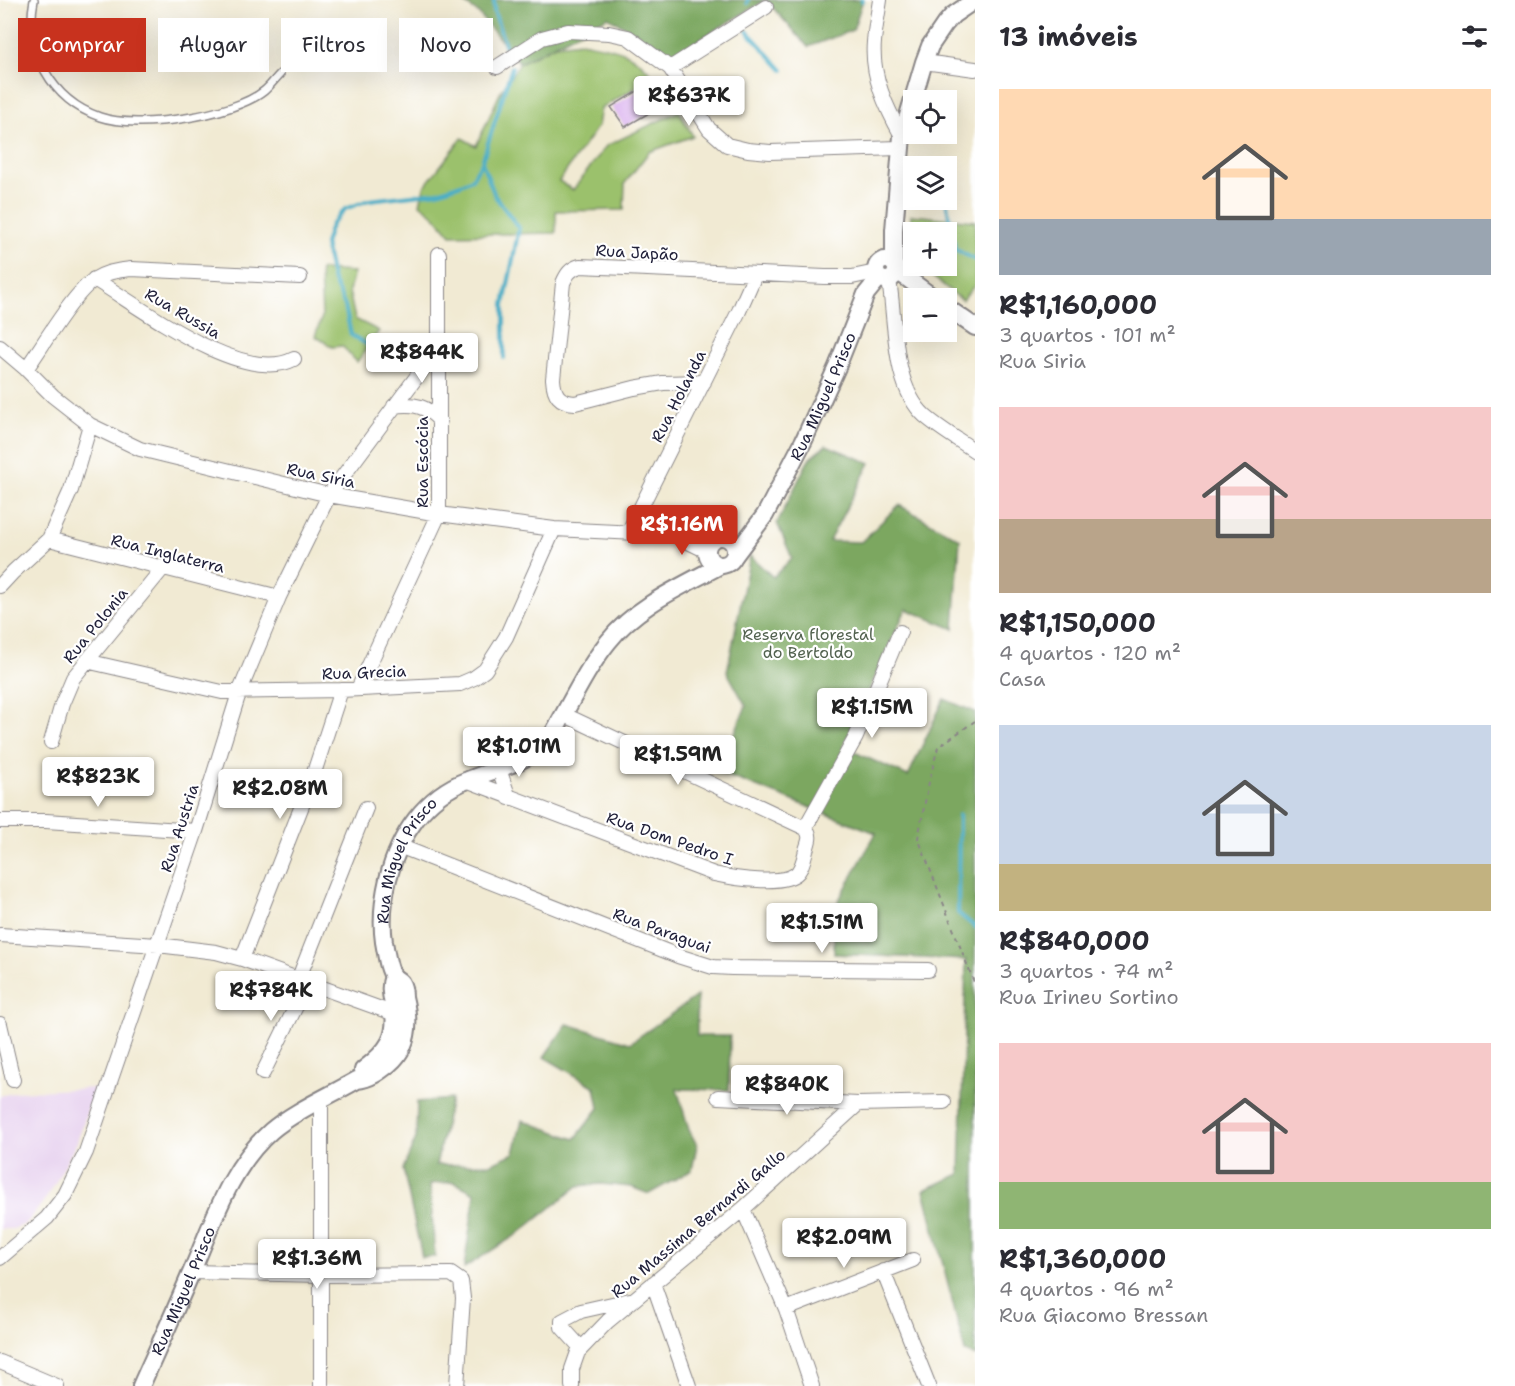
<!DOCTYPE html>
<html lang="pt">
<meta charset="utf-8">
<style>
body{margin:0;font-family:"Shantell Sans",sans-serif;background:#f7f7f7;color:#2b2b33;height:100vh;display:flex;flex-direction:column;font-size:22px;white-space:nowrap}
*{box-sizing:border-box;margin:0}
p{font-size:20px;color:#7c7c81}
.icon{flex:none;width:33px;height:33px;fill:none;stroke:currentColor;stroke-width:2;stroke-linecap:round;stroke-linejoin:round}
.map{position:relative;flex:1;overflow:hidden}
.drawer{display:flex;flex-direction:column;background:#fff;width:540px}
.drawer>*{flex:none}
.banner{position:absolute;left:18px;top:18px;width:570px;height:54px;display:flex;gap:12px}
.fabs{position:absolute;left:903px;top:90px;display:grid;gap:12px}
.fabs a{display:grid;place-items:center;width:54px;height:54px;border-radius:0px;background:#fff;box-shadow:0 6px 24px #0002;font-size:30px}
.price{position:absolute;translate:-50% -51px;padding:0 14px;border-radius:6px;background:#fff;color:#222;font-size:20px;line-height:39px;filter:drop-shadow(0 2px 3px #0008)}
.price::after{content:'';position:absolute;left:50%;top:36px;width:18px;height:14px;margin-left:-9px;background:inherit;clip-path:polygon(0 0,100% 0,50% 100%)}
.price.current{background:#c8321e;color:#fff}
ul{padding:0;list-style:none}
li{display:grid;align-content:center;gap:12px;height:318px;padding:0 24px}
li span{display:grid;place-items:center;height:186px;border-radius:0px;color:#555}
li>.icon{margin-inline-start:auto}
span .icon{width:108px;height:108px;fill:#fffc;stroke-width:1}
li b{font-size:26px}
h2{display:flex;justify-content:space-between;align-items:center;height:72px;padding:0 24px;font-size:26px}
.chip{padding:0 21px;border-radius:0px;background:#fff;box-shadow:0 6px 24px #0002;font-size:21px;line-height:54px}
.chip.current{background:#c8321e;color:#fff}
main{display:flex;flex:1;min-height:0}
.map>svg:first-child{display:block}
.built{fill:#e7d2ef}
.green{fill:#9bc16c;stroke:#5e7254;stroke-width:1.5}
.forest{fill:#7ca760;stroke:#4f644e;stroke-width:1.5}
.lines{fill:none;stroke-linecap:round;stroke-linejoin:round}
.stream{stroke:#48aec7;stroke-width:4}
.building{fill:#d9afee}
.service-casing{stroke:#8a8687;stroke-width:10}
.minor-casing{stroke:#8a8687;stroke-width:16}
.tertiary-casing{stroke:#8a8687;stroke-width:20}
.path{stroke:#8a8687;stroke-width:2;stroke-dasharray:4.5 4.5;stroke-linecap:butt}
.service{stroke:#fff;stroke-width:7}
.minor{stroke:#fff;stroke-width:14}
.tertiary{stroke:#fff;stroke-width:16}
.labels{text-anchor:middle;stroke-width:4.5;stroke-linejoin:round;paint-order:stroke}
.street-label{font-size:16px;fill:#22223b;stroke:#fff}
.park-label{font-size:16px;fill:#52624f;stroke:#fff}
</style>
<main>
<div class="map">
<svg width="975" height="1386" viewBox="0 0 975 1386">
<rect width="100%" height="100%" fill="#fff"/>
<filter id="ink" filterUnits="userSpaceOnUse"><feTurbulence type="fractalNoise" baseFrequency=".0167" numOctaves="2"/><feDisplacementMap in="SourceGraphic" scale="12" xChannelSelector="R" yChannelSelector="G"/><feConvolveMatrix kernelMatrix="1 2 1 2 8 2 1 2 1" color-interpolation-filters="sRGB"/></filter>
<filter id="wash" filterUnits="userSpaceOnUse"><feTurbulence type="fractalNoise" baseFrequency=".008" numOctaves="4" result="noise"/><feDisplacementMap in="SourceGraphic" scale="24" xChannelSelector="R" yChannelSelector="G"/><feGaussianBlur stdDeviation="1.35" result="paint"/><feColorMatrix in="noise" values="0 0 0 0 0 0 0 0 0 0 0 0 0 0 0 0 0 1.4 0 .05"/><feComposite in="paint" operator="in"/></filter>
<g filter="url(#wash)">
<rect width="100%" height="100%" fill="#f1ead3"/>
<path class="built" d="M95,1088L77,1142L50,1193L26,1224L13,1229H0V1096L16,1092Z"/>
<path class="green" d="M581,42C616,49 630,48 654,77L601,108L598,126L559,181L573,190L606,146L679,111L693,136L649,152L625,183L624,210L556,211V233L451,235L435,216L420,204L424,187L462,138L476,146L501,91L520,63L555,45Z
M911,215L975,221V285L962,300L919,266H946V232H914L913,261L909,255Z
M320,270L354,272L349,291L355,319L379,331L357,362L342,346L332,347L315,336L322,317Z"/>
<path class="forest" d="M460,0H863L853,30L808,47L766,0L668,58L652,42L608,17L520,63L477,12Z
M826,445L870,463L829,541L861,542L899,505L960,539L954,629L906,609L843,747L908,776L944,699L975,712V1356L965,1352L924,1190L960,1174L966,960L834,954V909L876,833L718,772L746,706L727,672L750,556L773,577L792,558L777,523L809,459Z
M697,996V1036H730L729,1090L677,1089L689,1130L697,1145L692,1170L649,1194L631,1187L601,1184L578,1186L518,1234L464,1268L475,1193L454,1182L430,1184L435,1257H422L403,1169L416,1138L417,1102L451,1099L436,1165L490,1164L514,1153L522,1120L575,1139L599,1108L595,1087L544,1057L567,1024L630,1043Z"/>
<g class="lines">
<path class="stream" d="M494,0V11L506,48
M862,0V1
M747,3L748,0
M747,31L783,70
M946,200L955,248
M924,230L928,232
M946,244L975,260
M368,345L351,335L345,306L332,278L325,244L331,225L345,209L369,200L438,192L461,184L472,179L482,162
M504,358V305L519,228L495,196L482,162L512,67
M959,815L958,913L975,927"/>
</g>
<g id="blocks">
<path class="building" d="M656,80L668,102L625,127L611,107Z"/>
</g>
</g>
<g filter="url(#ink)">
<use href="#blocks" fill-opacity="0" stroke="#8a8687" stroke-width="1.5"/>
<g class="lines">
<defs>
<path id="service" d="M34,0C24,50 51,100 100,117C138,130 233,116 264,91C270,86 275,79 280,74"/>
<path id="minor" d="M880,0C878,14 875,28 874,42C871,76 886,107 902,136
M924,62L975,69
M497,67L542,38L568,31L609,33L628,37L670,68L709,129L727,145L748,150L770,152L900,148
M670,68L766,7
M94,279C139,306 242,386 294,359
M889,280C896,322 892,386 925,416C940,429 959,440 975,451
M0,347L26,369L53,396L90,425L140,449L329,495L439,514L554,529L719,537
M26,369C42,347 74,292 95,279C106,272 118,270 131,269L300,277
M704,382L663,383L634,388L575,403C559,402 554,395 553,379L563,283C567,274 570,269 580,266L825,277H852L876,272
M394,406C414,403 427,406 440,421
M629,531L739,311L755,275
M678,537L707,551
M49,539L279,597
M0,586L13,572L49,539L71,490L90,425
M86,661L222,692L341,690L460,684L474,678L485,670L506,637L554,529
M358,689L439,514V254
M51,742L62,704L73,678L163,568
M499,769L509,798
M466,780L714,874C732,878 785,887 798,872C803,865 804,858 806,850C809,841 812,835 805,828L565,715
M0,821H46L196,831
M805,828L856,737L900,632
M399,846L678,956L713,967L732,968L928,970
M0,935L158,945L216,952L242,959L395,1014
M242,959L310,785L341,690
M298,980L366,808
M0,1024L13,1080
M263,1073L307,984
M718,1097L858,1104
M321,1100V1386
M743,1209L786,1309L812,1386
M0,1258L47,1218L65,1195L86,1152L196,831L239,693L279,597L329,495L438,348
M883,1271L929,1386
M192,1272L322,1275L451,1274L461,1281L463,1298L457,1386
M653,1283L689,1386
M786,1309L913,1260
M581,1348L562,1327V1321L581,1311L630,1300
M0,1362L57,1386
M572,1386V1369L578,1352L608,1321L743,1209L858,1104L944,1102"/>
<g id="tertiary">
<circle cx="886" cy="270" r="10"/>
<path d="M894,264V230L902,136L924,62L930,46L945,24L953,15L975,0"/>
<path d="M896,270L934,298"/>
<path d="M946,307L975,327"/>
<circle cx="721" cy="551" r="14"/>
<path id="s1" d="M735,555L765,515L803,442L837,367L866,294L879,278"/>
<path d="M363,1070C388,1051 399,1037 393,1005C391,993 389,987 393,976"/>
<path id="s2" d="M141,1386C158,1348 175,1311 191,1273C213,1223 229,1168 271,1131C293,1112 331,1095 357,1080C370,1079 379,1072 389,1064C410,1046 410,1021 404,997C404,993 403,986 401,983C401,982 395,978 394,977C388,970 386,952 384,942C381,921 383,900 388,879C399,835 425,796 468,780C498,768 522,764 547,744C567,711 584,672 608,642C636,606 682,586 721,565"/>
</g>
</defs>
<use href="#service" class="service-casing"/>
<use href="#minor" class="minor-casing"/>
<use href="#tertiary" class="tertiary-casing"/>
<path class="path" d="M975,721L938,747L929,782L918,838L975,985"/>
<use href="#service" class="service"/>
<use href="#minor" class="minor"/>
<use href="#tertiary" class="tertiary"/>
</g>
</g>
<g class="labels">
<g class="street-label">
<text transform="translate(637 252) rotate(3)" y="6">Rua Japão</text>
<text transform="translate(183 313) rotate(30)" y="6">Rua Russia</text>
<text transform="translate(678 396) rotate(-63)" y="6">Rua Holanda</text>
<text dy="6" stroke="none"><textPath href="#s1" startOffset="182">Rua Miguel Prisco</textPath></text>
<text transform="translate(422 462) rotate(-90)" y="6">Rua Escócia</text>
<text transform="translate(321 475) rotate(12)" y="6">Rua Siria</text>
<text transform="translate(168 553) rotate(14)" y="6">Rua Inglaterra</text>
<text transform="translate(95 625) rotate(-51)" y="6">Rua Polonia</text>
<text transform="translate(364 672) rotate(-2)" y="6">Rua Grecia</text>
<text transform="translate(179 828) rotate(-72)" y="6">Rua Austria</text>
<text transform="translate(670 838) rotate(19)" y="6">Rua Dom Pedro I</text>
<text dy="6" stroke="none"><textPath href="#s2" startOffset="645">Rua Miguel Prisco</textPath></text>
<text transform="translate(662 930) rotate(20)" y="6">Rua Paraguai</text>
<text transform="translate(698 1223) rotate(-40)" y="6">Rua Massima Bernardi Gallo</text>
<text dy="6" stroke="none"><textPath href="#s2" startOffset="104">Rua Miguel Prisco</textPath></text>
</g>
<g class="park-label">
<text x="808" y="640">Reserva florestal<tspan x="808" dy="18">do Bertoldo</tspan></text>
</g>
</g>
</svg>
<div class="fabs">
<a><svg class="icon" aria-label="locate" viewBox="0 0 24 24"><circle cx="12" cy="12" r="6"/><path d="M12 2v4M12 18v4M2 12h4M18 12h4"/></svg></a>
<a><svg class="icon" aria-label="layers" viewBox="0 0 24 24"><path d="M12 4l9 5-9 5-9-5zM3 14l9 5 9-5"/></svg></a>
<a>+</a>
<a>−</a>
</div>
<b class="price" style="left:689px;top:127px">R$637K</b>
<b class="price" style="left:422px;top:384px">R$844K</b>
<b class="price current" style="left:682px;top:556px">R$1.16M</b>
<b class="price" style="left:872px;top:739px">R$1.15M</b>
<b class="price" style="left:519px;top:778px">R$1.01M</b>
<b class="price" style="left:678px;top:786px">R$1.59M</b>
<b class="price" style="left:98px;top:808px">R$823K</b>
<b class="price" style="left:280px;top:820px">R$2.08M</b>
<b class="price" style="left:822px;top:954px">R$1.51M</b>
<b class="price" style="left:271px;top:1022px">R$784K</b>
<b class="price" style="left:787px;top:1116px">R$840K</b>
<b class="price" style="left:844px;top:1269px">R$2.09M</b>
<b class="price" style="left:317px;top:1290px">R$1.36M</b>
<div class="banner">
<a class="chip current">Comprar</a>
<a class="chip">Alugar</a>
<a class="chip">Filtros</a>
<a class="chip">Novo</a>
</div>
</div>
<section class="drawer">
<h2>13 imóveis<svg class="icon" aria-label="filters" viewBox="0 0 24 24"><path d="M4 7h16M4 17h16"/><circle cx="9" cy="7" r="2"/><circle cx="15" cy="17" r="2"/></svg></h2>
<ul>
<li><span style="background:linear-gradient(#ffd9b3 70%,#9aa5b1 0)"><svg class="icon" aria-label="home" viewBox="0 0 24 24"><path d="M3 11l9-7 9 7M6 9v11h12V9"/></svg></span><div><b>R$1,160,000</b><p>3 quartos · 101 m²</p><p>Rua Siria</p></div></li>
<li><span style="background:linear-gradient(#f6c9c9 60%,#b9a48a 0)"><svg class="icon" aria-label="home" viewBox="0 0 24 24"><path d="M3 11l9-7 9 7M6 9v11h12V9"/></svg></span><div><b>R$1,150,000</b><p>4 quartos · 120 m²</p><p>Casa</p></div></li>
<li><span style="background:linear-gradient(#c9d6e8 75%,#c2b280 0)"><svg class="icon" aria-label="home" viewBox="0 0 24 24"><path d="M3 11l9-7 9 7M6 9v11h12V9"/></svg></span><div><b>R$840,000</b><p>3 quartos · 74 m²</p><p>Rua Irineu Sortino</p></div></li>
<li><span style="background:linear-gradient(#f6c9c9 75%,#8fb573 0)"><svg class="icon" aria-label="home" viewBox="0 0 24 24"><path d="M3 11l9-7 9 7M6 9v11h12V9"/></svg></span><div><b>R$1,360,000</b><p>4 quartos · 96 m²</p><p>Rua Giacomo Bressan</p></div></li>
</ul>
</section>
</main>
